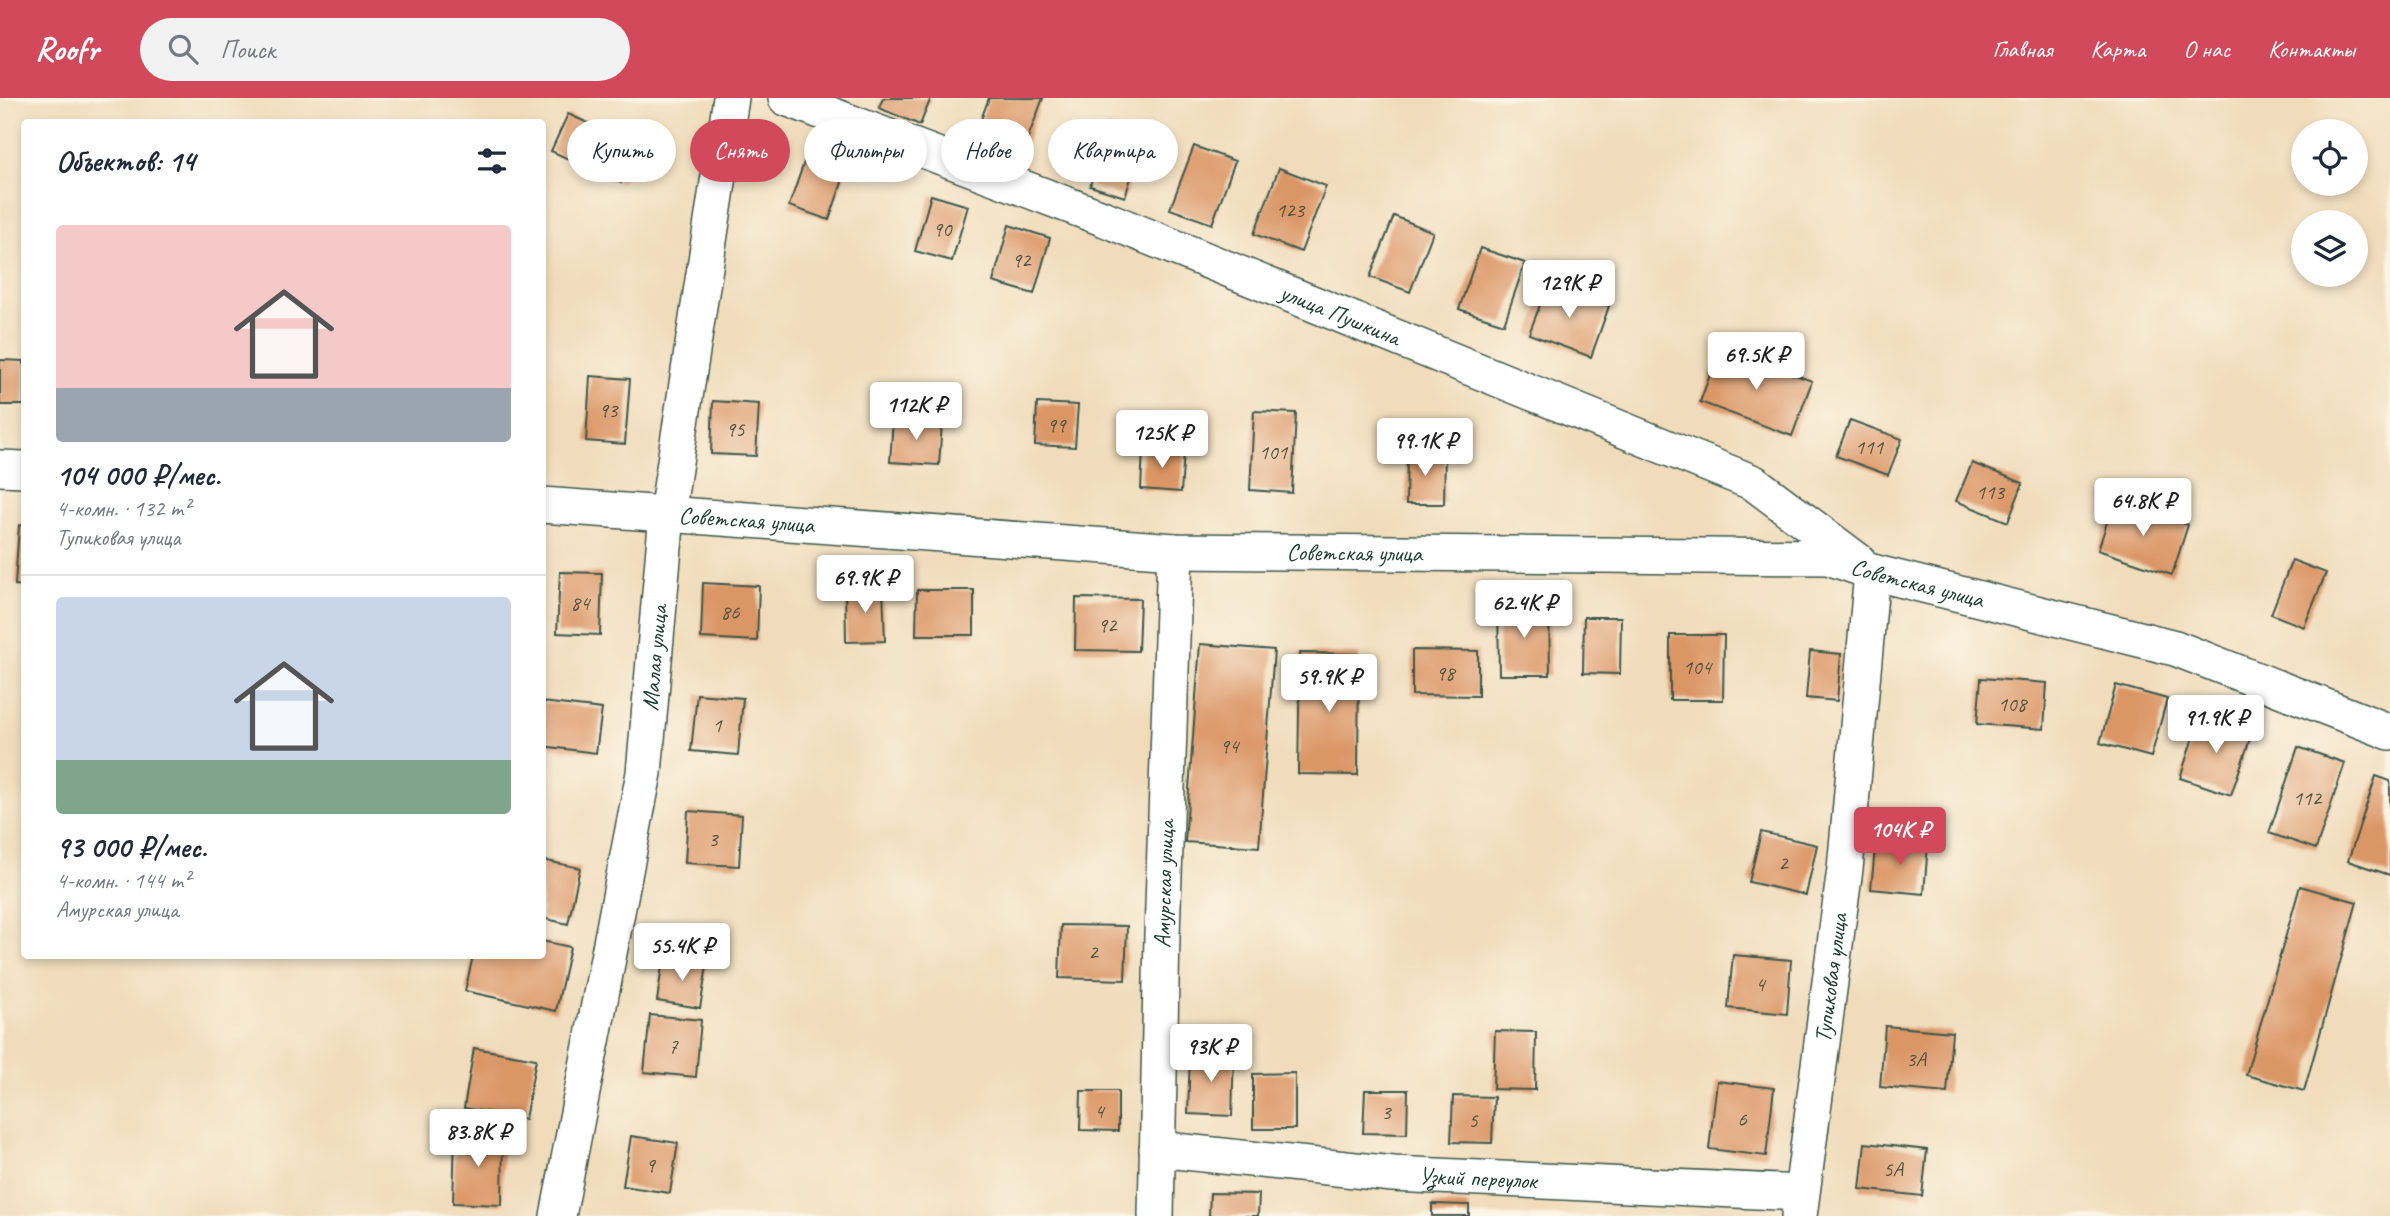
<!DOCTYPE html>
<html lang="ru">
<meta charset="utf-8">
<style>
body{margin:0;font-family:Caveat,sans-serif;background:#f2f2f3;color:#1f2937;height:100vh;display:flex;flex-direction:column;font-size:26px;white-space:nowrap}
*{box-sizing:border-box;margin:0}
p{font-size:23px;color:#747a83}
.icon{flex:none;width:38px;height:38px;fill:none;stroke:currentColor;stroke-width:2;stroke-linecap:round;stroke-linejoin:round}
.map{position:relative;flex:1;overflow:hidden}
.drawer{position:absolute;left:21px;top:21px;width:525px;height:840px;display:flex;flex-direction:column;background:#fff;border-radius:7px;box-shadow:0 4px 10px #0003}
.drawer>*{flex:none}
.guide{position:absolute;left:567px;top:21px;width:665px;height:63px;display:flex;gap:14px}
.controls{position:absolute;left:2291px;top:21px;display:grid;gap:14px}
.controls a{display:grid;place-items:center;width:77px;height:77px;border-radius:50%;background:#fff;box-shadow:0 4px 10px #0003;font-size:35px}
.price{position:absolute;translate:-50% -60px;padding:0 16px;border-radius:7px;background:#fff;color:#222;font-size:23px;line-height:46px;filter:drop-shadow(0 2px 4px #0008)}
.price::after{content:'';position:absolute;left:50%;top:42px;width:21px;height:16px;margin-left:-10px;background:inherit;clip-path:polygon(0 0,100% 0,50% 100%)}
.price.active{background:#d1495b;color:#fff}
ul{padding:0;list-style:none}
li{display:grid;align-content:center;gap:14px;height:371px;padding:0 35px}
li+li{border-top:2px solid #e0e1e3}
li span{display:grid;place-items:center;height:217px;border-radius:7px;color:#555}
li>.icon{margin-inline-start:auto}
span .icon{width:126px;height:126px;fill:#fffc;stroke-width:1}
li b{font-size:30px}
h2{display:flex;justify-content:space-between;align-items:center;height:84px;padding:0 35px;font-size:30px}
.chip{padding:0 24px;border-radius:32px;background:#fff;box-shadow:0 4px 10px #0003;font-size:24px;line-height:63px}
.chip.active{background:#d1495b;color:#fff}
header{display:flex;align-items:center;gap:42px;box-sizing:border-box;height:98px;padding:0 35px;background:#d1495b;color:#fff}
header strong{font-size:33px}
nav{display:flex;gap:38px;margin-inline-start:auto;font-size:24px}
.search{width:490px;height:63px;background:#f2f2f3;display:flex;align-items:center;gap:18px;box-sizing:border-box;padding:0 24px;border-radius:38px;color:#747a83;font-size:26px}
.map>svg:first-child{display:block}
.building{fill:#db9666}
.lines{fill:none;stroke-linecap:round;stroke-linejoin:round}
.minor-casing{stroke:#3e5548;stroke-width:38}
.minor{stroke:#fff;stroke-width:35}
.labels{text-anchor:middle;stroke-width:5;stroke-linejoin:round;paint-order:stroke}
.number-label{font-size:21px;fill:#4e5340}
.street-label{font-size:24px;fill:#1f3d34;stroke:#fcf5e5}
</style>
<header>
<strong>Roofr</strong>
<div class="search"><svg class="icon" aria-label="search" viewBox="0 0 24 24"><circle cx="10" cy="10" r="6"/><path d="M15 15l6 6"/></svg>Поиск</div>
<nav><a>Главная</a><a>Карта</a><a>О нас</a><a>Контакты</a></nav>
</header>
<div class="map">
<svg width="2390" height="1118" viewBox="0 0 2390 1118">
<rect width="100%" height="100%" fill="#fcf5e5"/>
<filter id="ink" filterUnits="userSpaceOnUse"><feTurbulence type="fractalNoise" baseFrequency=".0143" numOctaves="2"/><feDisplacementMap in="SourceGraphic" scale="14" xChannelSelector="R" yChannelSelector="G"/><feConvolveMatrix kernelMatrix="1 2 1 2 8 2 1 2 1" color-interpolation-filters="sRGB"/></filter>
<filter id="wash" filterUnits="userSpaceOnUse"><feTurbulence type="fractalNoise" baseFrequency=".00686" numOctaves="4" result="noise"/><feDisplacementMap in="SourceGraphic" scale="28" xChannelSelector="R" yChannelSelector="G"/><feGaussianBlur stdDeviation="1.57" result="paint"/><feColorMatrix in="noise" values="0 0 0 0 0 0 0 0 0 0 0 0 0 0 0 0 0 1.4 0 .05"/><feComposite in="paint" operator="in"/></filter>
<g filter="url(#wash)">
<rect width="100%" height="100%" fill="#f0dcbb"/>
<g id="blocks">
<path class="building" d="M883,0H931L920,27L879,10Z
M989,0H1043L1020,61L973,43Z
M568,16L639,48L621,85L551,53Z
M1108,28L1144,39L1125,99L1090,88Z
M1194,48L1235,63L1212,126L1170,111Z
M809,50L849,64L829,122L789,108Z
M1279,70L1326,88L1301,154L1254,136Z
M931,97L968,108L952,163L915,153Z
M1394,118L1433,134L1410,194L1370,179Z
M1009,127L1050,140L1034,196L993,184Z
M1480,150L1525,165L1504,226L1459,211Z
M1548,186L1609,208L1591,259L1529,236Z
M1720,250L1812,283L1792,338L1700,304Z
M0,262L24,263V307H0Z
M590,278L630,281L625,346L586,343Z
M713,303L759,306L756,358L711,356Z
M1037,305L1078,307L1075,349L1035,347Z
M1254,313L1296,315L1292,395L1250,392Z
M893,321L942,325L939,367L890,364Z
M1850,322L1902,341L1888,377L1836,358Z
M1143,351L1184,354L1181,394L1141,391Z
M1407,354L1445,355L1444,406H1406Z
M1972,365L2023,385L2008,424L1956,403Z
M2114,403L2188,427L2172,477L2098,452Z
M19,427L24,428V488L15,487Z
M2292,462L2326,475L2304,529L2271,516Z
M560,474L602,475L600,537L557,535Z
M703,485L759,488L757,543L701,540Z
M883,490L885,543L846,544L845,491Z
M917,492H974V537H916Z
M1076,500L1140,501L1138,553L1075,552Z
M1498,506H1549L1550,577H1499Z
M1584,519H1621L1620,576L1583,575Z
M1670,537H1724L1723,602H1670Z
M1200,546L1274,552L1259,749L1185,744Z
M1412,552L1478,553V598L1412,597Z
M1810,553L1841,556L1837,603L1806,600Z
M1300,555L1359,556L1358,677L1298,676Z
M1981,580L2047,585L2044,631L1977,626Z
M2116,587L2167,601L2151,659L2100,645Z
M697,596L743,600L738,657L691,653Z
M542,604L602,611L596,655L542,648Z
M2200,618L2252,635L2231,697L2180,680Z
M2298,649L2345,665L2316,751L2269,735Z
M2376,678L2390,683V777L2348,763Z
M688,713L742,717L739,768L685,765Z
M1761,734L1817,747L1806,797L1749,784Z
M1876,741L1928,746L1924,796L1871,791Z
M542,762L580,770L568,826L542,820Z
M2300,788L2357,804L2304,993L2246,977Z
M1061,827L1127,828L1125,882L1059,880Z
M542,843L570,849L556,913L465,893L473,858H542Z
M1733,857L1791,862L1787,916L1728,910Z
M663,861L707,868L700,910L657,903Z
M650,917L701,922L696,979L644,974Z
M1885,928L1952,934L1947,995L1880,989Z
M1495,933L1536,934L1535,992L1493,991Z
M474,950L536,961L525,1021L464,1010Z
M1190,953L1234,955L1232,1018L1188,1016Z
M1295,975V1031H1253V976Z
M1717,983L1774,990L1766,1058L1709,1051Z
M1365,992H1408L1407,1036L1363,1035Z
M1081,993H1118V1033L1080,1032Z
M1453,998L1494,999L1492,1045L1451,1044Z
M455,1036L503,1037L502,1107L453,1105Z
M631,1038L678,1045L670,1095L623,1088Z
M1865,1045L1927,1052L1922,1098L1860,1091Z
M1210,1095L1259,1096L1258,1118H1209Z
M1432,1106L1469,1107V1118H1432Z"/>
</g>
</g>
<g filter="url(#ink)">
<use href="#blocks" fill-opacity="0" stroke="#3e5548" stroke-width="2"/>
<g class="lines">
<defs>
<g id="minor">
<path id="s1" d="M786,0L1105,121L1754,385L1858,463"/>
<path d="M0,370L24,371"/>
<path id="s2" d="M542,407L1175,453L1828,459L1872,474L2175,550L2390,634"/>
<path id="s3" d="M1157,1051L1393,1076L1801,1095"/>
<path id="s4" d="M558,1118L644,675L667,416L731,0"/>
<path id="s5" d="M1156,1118L1162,837L1175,453"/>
<path id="s6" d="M1799,1118L1845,771L1872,474"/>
</g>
</defs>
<use href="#minor" class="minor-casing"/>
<use href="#minor" class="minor"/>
</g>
</g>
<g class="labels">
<g class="number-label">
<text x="1290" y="119">123</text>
<text x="942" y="138">90</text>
<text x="1021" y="169">92</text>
<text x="608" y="319">93</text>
<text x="1056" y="334">99</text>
<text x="735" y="338">95</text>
<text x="1869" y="356">111</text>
<text x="1273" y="361">101</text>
<text x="1990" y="401">113</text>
<text x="580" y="512">84</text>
<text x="730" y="521">86</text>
<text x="1107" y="534">92</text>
<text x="1697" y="576">104</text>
<text x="1445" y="582">98</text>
<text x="2012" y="613">108</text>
<text x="717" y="634">1</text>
<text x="1229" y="655">94</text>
<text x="2307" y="707">112</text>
<text x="713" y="748">3</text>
<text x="1783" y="772">2</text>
<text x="1093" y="861">2</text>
<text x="1760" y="893">4</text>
<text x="673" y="955">7</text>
<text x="1916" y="968">3А</text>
<text x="1099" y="1020">4</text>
<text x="1386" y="1021">3</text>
<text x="1742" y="1028">6</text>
<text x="1473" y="1029">5</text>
<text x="650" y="1074">9</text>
<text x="1893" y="1078">5А</text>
</g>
<g class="street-label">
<text dy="8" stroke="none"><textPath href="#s1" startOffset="595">улица Пушкина</textPath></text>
<text dy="8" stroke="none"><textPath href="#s2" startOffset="205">Советская улица</textPath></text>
<text dy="8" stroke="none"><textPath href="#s2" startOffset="814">Советская улица</textPath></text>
<text dy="8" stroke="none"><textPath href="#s2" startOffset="1381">Советская улица</textPath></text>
<text dy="8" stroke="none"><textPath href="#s4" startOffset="567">Малая улица</textPath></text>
<text dy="8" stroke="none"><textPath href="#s5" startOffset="332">Амурская улица</textPath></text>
<text dy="8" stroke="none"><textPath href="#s6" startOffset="240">Тупиковая улица</textPath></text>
<text dy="8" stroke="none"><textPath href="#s3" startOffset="322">Узкий переулок</textPath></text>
</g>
</g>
</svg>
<div class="controls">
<a><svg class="icon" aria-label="locate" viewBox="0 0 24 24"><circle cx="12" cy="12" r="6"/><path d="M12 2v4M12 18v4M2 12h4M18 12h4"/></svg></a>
<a><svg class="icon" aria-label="layers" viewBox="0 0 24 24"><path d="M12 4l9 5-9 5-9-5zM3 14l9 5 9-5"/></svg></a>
</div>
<b class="price" style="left:1569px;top:222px">129K ₽</b>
<b class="price" style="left:1756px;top:294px">69.5K ₽</b>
<b class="price" style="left:916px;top:344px">112K ₽</b>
<b class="price" style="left:1162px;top:372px">125K ₽</b>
<b class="price" style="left:1425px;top:380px">99.1K ₽</b>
<b class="price" style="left:2143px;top:440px">64.8K ₽</b>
<b class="price" style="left:865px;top:517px">69.9K ₽</b>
<b class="price" style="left:1524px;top:542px">62.4K ₽</b>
<b class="price" style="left:1329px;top:616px">59.9K ₽</b>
<b class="price" style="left:2216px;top:657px">91.9K ₽</b>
<b class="price active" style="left:1900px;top:769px">104K ₽</b>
<b class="price" style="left:682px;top:885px">55.4K ₽</b>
<b class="price" style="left:1211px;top:986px">93K ₽</b>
<b class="price" style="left:478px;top:1071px">83.8K ₽</b>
<div class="guide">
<a class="chip">Купить</a>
<a class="chip active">Снять</a>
<a class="chip">Фильтры</a>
<a class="chip">Новое</a>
<a class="chip">Квартира</a>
</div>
<section class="drawer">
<h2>Объектов: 14<svg class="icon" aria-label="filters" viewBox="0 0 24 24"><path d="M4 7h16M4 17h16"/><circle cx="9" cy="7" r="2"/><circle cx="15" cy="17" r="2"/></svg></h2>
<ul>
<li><span style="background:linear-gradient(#f6c9c9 75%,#9aa5b1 0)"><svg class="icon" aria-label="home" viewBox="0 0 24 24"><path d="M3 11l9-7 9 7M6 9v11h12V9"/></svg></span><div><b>104 000 ₽/мес.</b><p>4-комн. · 132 m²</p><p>Тупиковая улица</p></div></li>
<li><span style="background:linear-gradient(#c9d6e8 75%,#7fa58c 0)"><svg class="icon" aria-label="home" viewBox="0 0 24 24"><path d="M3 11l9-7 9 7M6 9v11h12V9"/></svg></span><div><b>93 000 ₽/мес.</b><p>4-комн. · 144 m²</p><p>Амурская улица</p></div></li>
</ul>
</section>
</div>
